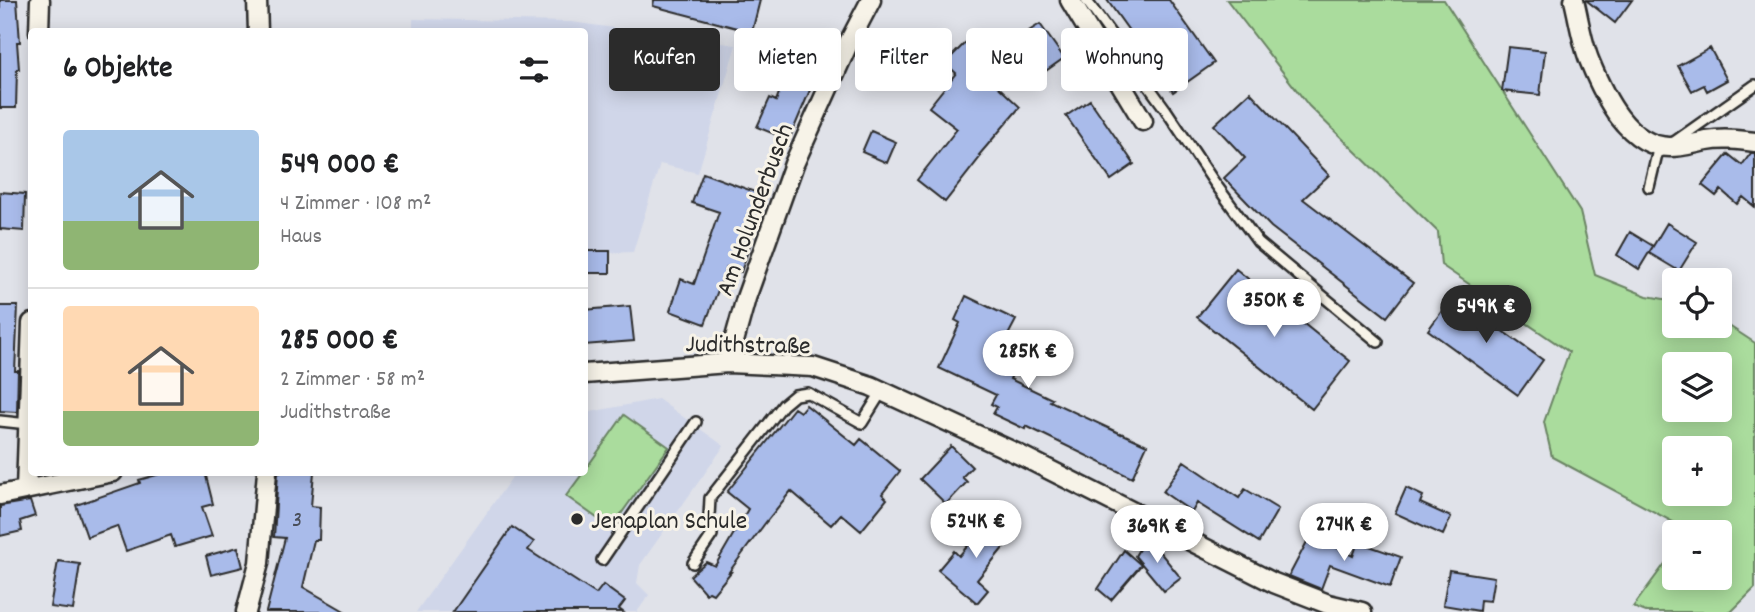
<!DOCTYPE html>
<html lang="de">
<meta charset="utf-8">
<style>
body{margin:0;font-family:Dekko,sans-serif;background:#f2f2f2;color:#202124;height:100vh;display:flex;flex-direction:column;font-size:26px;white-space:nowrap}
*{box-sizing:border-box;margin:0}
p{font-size:23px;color:#757577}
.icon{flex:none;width:38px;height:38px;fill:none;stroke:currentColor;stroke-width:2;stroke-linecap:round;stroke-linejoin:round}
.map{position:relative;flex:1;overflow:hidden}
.drawer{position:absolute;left:28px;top:28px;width:560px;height:448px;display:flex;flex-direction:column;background:#fff;border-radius:7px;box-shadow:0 4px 18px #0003}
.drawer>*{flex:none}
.top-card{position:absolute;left:609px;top:28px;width:665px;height:63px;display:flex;gap:14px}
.controls{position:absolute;left:1662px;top:268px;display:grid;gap:14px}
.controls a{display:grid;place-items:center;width:70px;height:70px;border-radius:7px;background:#fff;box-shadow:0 4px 18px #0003;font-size:35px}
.price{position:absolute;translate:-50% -60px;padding:0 16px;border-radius:24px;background:#fff;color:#222;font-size:23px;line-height:46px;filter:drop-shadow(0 2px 4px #0008)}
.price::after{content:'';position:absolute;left:50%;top:42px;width:21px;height:16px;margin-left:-10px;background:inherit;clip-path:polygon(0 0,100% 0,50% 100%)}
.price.active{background:#2b2b2b;color:#fff}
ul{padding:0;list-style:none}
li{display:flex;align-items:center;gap:21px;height:175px;padding:0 35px}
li+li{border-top:2px solid #e0e0e0}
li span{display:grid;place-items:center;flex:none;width:196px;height:140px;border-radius:7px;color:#555}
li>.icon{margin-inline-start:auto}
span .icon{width:84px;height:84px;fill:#fffc;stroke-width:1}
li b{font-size:30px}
h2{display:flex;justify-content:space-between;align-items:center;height:84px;padding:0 35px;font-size:30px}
.pill{padding:0 24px;border-radius:7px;background:#fff;box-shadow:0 4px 18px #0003;font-size:24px;line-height:63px}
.pill.active{background:#2b2b2b;color:#fff}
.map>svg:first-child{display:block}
.built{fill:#d0d6e9}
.green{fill:#aadc9d;stroke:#6a8464;stroke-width:2;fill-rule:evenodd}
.building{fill:#a9bbea;stroke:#2b2b2b;stroke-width:2}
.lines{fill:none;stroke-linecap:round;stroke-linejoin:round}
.service-casing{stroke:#2b2b2b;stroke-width:14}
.minor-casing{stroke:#2b2b2b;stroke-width:23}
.service{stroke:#f7f3e8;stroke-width:9}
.minor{stroke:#f7f3e8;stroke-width:18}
.poi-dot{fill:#2b2b2b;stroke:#f7f3e8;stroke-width:2.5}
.labels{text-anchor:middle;stroke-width:6;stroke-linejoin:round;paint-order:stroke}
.number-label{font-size:23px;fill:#4a4f5b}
.street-label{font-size:26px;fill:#2b2b2b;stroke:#f7f3e8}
.poi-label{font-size:26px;fill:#2b2b2b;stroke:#f7f3e8;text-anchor:start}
</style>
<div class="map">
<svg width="1755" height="612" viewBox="0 0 1755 612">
<rect width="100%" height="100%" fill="#e0e2e9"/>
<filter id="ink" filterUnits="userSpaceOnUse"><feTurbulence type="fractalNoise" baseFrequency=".0143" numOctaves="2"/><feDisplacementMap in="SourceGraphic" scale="14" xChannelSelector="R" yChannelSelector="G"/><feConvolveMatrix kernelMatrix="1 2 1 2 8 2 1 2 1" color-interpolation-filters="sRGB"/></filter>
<g filter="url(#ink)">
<path class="built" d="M413,19L571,22L736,45L698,173L660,164L633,252L585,254L584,32H413Z
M658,399L724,446L640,565L637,583L649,595L637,612H416L515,473L584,472L585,413Z"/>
<path class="green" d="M1227,0H1444L1580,212L1595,275L1647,296L1675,301V326H1720V320L1755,343V588L1731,612H1646L1633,607L1675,550V578H1720V532H1688V530L1552,457L1544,422L1569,352L1441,265L1438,232L1309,106ZM1675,364H1720V410H1675ZM1675,448H1720V494H1675Z
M624,415L669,447L611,528L566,496L583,473L584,472L585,470Z"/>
<path class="building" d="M0,0H17L20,42H17L19,69H17L16,108H0Z
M654,0H760L752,32L653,6Z
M1107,0H1169L1214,63L1173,92Z
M1586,0H1632L1615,23Z
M1040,24L1064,58L1040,75L1016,39Z
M965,43L982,60L976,66L1020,107L979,155L981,156L945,202L917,180L957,129L929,107L956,73L945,63Z
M1508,47L1545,51L1540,95L1502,91Z
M1710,48L1727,80L1707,91L1704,85L1692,91L1678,66Z
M794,53L821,64L789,140L757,127L770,98L776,101Z
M1250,92L1329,175L1303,199L1413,283L1387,317L1271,227L1224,178L1245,158L1214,125Z
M1090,100L1134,164L1111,180L1066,116Z
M871,131L896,142L887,163L862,152Z
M1751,153H1755V207L1743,197L1737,204L1721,190L1716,196L1702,185L1728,154L1742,165Z
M703,173L766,196L741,272L727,267L705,324L670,311L681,279L694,284L719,212L692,203Z
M0,192L25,194L24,231L0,229Z
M1667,223L1697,242L1679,271L1649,253Z
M1630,232L1653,246L1639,269L1617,255Z
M584,251H610V273H584Z
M1236,269L1350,361L1312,409L1197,317Z
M966,296L1016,320L1007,337L1025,346L1010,379L1052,399L1050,401L1121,434V433L1147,445L1132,478L1026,426L1025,429L993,414L997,407L991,404L996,395L939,368L960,323L955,320Z
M1453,296L1543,360L1518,395L1428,330Z
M0,306H18L15,371H18L17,412L0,411Z
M630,306L634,341L584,345V310Z
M806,405L856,445L861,439L900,471L882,494L887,499L861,531L841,514L831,525L791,491L766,522L729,572H731L713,594L709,592L706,594L690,576L706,562L715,566L748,509L727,492L794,408L800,412Z
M951,446L972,467L962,477L967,482L946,504L920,479Z
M1184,461L1239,498L1245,489L1278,509L1259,542L1197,503L1192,512L1163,492Z
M167,472H205L213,504L202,507L212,536L175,547L171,535L126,551L117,526L87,537L76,505L140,483L139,480Z
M278,472H314L311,506L320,507L319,540H314L303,587L346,612H266L285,538L274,537Z
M1406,488L1423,496L1420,503L1451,517L1443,535L1395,513Z
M30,501L35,516L20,521L22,531L0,536V506Z
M991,519L1012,537L977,580L988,590L977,603L938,570L954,551L959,556Z
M512,527L534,542L528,550L596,594L603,585L625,601L619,609L623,612H453Z
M1311,534L1353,556L1358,542L1401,557L1390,587L1330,565L1321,589L1289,576Z
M1145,539L1160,548L1159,551L1181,578L1164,591L1135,556Z
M238,547L243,567L211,575L206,556Z
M1124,550L1141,565L1111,600L1098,589Z
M58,561L80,564L73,610L50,607Z
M1449,570L1494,577L1490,601L1480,600L1479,611L1443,605Z"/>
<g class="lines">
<defs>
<path id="service" d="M1086,0L1166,110L1214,182L1258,242L1378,342
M1649,187L1657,154L1755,85
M0,421L28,424
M602,560L696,422
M693,563L712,535L709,517L710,498L783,405L795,395L808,393L862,423L882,391"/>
<path id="minor" d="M257,0L258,32
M1070,0L1143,121
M1574,0C1579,20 1582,43 1590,62C1604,96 1628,147 1670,147C1683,147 1695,143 1707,141C1723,138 1739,140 1755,142
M39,32L40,0
M728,363L746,298L794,164L849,42L871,0
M584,374L728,363L813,367L871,386L1018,454L1274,583L1328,604L1362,612
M26,489L32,323
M0,495L113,472
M246,612L259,563L267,472"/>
</defs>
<use href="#service" class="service-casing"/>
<use href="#minor" class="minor-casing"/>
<use href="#service" class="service"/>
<use href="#minor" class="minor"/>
</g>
</g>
<circle class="poi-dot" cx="577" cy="519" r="7"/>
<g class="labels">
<g class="number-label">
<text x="297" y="526">3</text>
</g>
<g class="street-label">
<text transform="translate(753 209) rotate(-70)" y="9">Am Holunderbusch</text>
<text transform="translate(748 343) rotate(1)" y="9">Judithstraße</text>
</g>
<g class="poi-label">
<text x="591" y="528">Jenaplan Schule</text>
</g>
</g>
</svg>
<div class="controls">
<a><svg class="icon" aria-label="locate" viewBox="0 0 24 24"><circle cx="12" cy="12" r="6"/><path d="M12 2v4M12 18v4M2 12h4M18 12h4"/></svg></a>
<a><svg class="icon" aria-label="layers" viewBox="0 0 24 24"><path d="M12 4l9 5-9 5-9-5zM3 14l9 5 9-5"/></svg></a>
<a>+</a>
<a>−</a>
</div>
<b class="price" style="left:1274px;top:339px">350K €</b>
<b class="price active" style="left:1486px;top:345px">549K €</b>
<b class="price" style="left:1028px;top:390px">285K €</b>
<b class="price" style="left:976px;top:560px">524K €</b>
<b class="price" style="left:1344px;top:563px">274K €</b>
<b class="price" style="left:1157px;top:565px">369K €</b>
<div class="top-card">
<a class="pill active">Kaufen</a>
<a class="pill">Mieten</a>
<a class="pill">Filter</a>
<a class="pill">Neu</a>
<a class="pill">Wohnung</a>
</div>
<section class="drawer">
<h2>6 Objekte<svg class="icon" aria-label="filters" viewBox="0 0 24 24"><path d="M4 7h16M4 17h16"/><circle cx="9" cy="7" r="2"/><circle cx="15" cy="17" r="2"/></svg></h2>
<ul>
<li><span style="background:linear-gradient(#a9c7e8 65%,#8fb573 0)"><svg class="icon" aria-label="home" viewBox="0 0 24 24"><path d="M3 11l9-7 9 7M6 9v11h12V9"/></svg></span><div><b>549 000 €</b><p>4 Zimmer · 108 m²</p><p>Haus</p></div></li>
<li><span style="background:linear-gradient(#ffd9b3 75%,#8fb573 0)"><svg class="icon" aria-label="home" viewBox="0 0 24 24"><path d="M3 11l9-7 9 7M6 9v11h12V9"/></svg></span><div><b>285 000 €</b><p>2 Zimmer · 58 m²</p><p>Judithstraße</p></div></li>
</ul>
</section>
</div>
